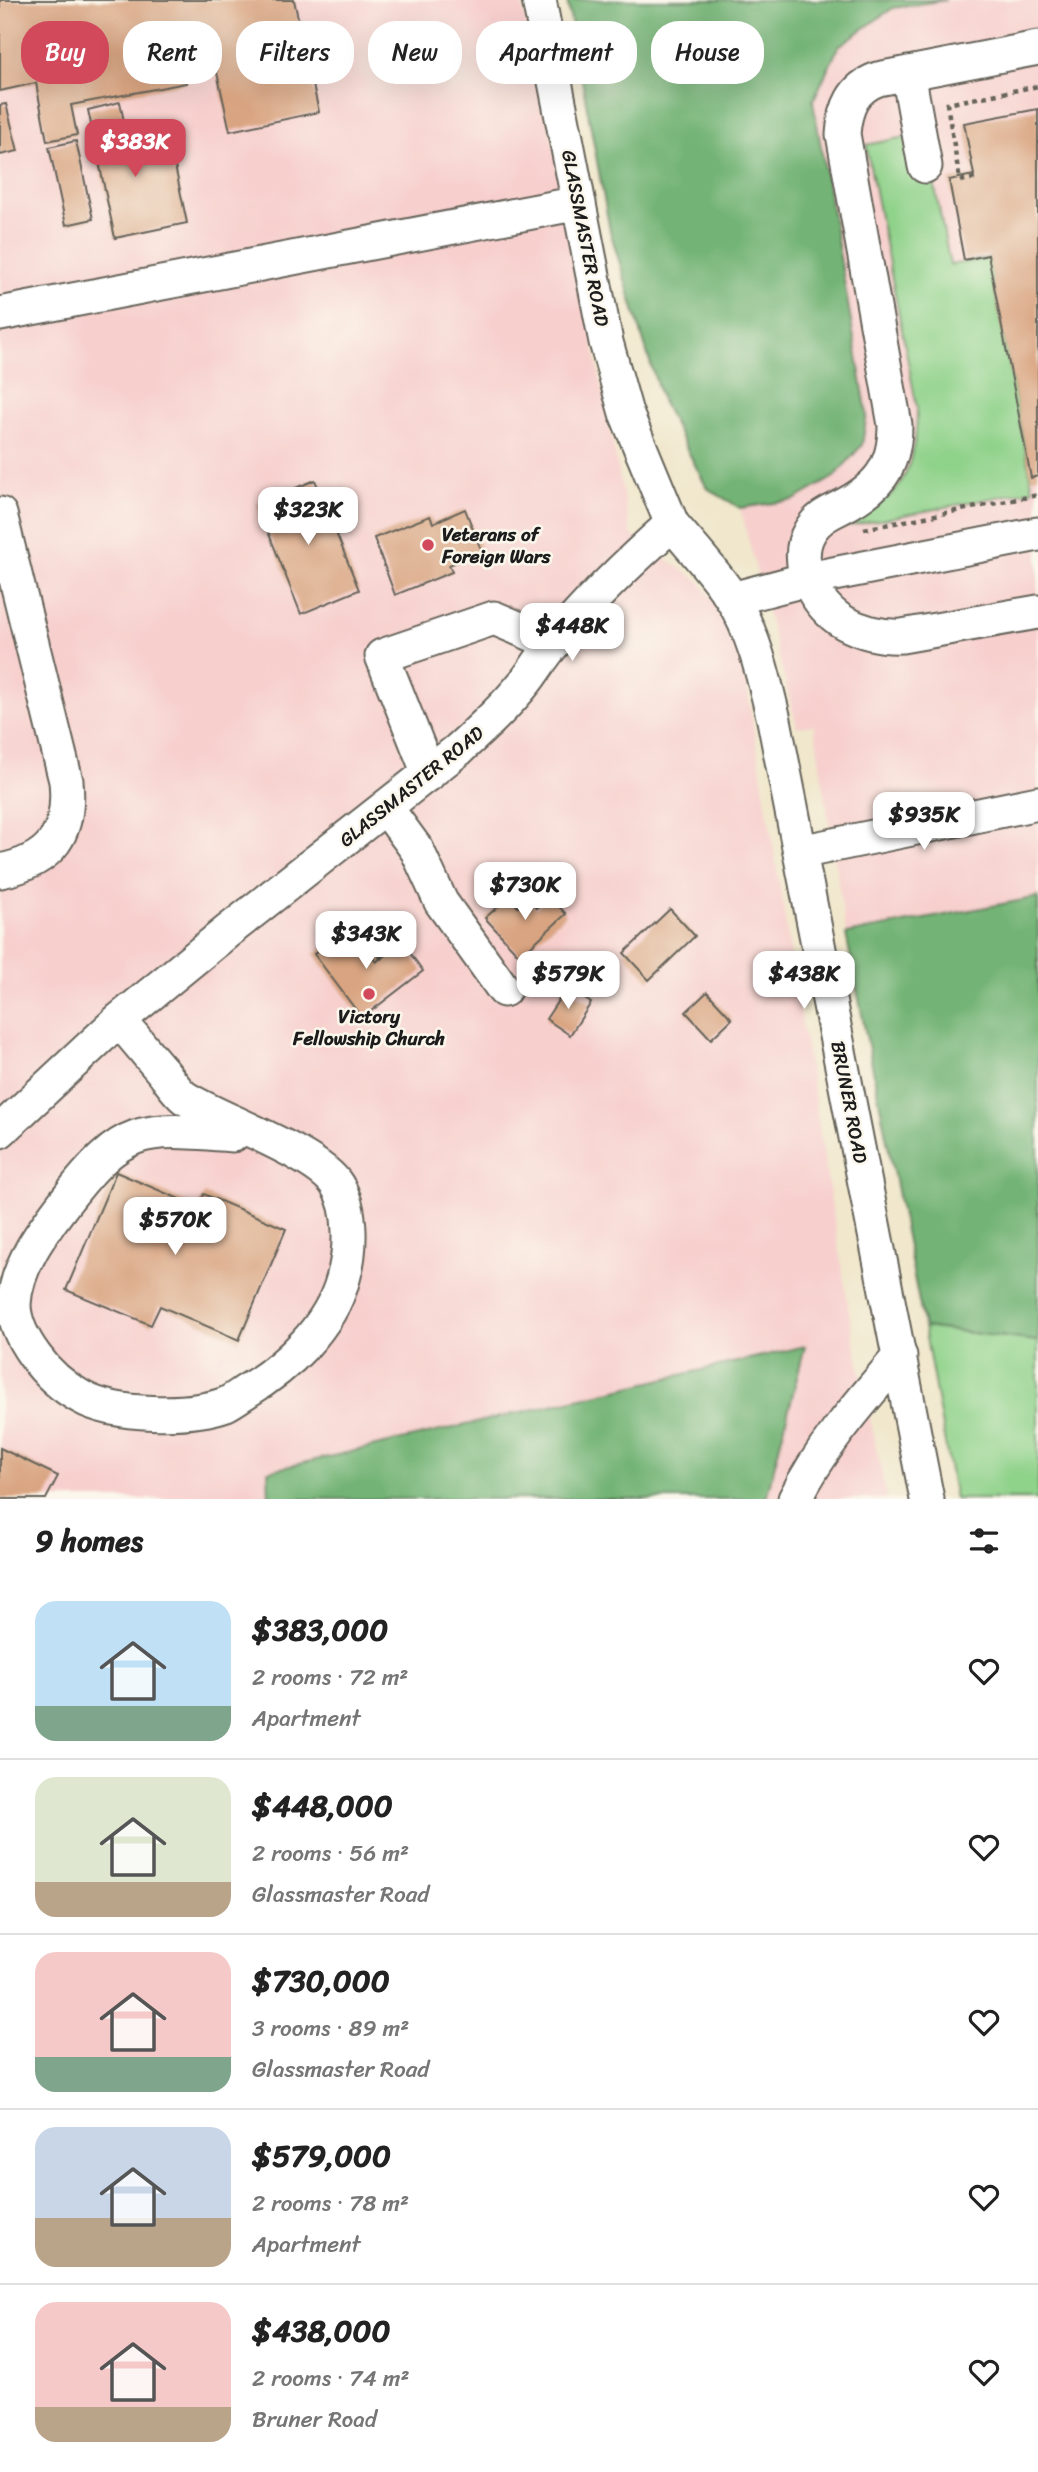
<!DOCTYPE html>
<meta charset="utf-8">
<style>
body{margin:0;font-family:Sriracha,sans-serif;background:#f6f6f6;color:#222;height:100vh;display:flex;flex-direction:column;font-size:26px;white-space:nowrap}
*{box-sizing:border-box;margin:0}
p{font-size:23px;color:#767676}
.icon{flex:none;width:38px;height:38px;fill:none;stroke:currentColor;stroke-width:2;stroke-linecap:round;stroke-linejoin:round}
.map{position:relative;height:1499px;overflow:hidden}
.side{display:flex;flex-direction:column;background:#fff;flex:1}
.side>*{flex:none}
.banner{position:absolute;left:21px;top:21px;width:998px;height:63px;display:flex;gap:14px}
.price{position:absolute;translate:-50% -60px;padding:0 16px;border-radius:14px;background:#fff;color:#222;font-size:23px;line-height:46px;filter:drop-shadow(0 2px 4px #0008)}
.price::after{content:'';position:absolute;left:50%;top:42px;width:21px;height:16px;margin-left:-10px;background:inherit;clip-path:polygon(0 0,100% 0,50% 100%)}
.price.on{background:#d1495b;color:#fff}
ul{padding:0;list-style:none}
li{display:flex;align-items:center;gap:21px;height:175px;padding:0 35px}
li+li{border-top:2px solid #e0e0e0}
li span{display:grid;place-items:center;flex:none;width:196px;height:140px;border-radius:21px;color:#555}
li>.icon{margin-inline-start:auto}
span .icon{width:84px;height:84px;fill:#fffc;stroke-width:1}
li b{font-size:30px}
h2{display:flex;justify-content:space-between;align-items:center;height:84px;padding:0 35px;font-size:30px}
.tag{padding:0 24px;border-radius:28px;background:#fff;box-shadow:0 7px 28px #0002;font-size:24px;line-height:63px}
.tag.on{background:#d1495b;color:#fff}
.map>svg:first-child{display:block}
.built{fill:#f7d0ce}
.green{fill:#8fd28a;stroke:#567753;stroke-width:2}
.forest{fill:#73b476;stroke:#486849;stroke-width:2}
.building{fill:#d9a481}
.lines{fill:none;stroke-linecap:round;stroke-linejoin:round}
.minor-casing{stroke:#66635a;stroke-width:37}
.path{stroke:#66635a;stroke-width:4.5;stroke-dasharray:5 5;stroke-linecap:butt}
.minor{stroke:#fff;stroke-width:33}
.poi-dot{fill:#d1495b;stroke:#fbf7ec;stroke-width:2.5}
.labels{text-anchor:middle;stroke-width:5;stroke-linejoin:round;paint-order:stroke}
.street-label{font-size:19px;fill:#1c1c1c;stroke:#fbf7ec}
.poi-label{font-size:19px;font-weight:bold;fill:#1c1c1c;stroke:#fbf7ec;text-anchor:start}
</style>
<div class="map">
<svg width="1038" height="1499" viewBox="0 0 1038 1499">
<rect width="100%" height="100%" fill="#fbf7ec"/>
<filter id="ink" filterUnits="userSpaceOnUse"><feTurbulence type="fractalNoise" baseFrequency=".0143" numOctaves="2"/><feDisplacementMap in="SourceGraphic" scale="14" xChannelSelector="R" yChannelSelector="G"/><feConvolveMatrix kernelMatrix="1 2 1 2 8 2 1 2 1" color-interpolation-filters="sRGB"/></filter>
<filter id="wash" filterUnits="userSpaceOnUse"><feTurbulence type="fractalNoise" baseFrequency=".00686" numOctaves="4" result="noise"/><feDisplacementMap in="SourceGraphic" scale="28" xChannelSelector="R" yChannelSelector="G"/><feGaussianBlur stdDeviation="1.57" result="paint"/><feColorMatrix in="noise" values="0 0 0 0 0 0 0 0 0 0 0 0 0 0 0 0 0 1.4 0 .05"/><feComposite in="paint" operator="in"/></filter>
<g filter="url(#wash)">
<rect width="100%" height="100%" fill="#f0e7cc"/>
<path class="built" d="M0,0H521L559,170L631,534L700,582L725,619L743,662L853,1335L887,1499H766L804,1346L268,1472L269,1499H0Z
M946,0H1038V897L846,934L814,725L797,727L740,508L794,500L834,477L867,414L813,101L839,46L893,8Z"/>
<path class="green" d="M910,136L932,172L950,265L989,258L1033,490L828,530C850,518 883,507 898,487C913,465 917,433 917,408L866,145Z
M924,1327L1038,1341V1499H955Z"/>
<path class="forest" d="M567,0H946L893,8L839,46L813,101L867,414L862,445L834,477L794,500L740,508L707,488L662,401L610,231Z
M1038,897V1341L924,1327L846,934Z
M805,1346L766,1499H269L268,1471Z"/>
<g id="blocks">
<path class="building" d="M0,0H294L319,112L230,131L212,50L181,57L186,83L71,105L77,135L47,141L36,83L0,91Z
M120,102L132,161L172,152L187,223L115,238L88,110Z
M6,104L18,151L0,155V105Z
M1038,109V476L1031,478L988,255L964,260L949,180L974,175L964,123Z
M76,141L93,219L66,225L49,147Z
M315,480L359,590L301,614L257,504Z
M465,509L482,552L449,565L452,572L395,595L374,538L430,516L433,523Z
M549,896L566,914L520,956L485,918L509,897L518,907L527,898L536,908Z
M670,909L695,936L649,980L624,953Z
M349,926L376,962L402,942L423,971L362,1018L314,954Z
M567,987L591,1003L570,1035L546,1019Z
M707,992L732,1019L711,1039L686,1012Z
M116,1172L198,1207L204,1194L286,1229L239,1340L160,1306L151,1325L66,1290Z
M0,1448L58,1476L46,1499H0Z"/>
</g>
</g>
<g filter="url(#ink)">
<use href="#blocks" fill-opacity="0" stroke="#66635a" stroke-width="2"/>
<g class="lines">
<defs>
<path id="minor" d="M1038,48L878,79C853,88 845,108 843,134L895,425C895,469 877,489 839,508C827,514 817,519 810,531C791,562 816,607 845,623C864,633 881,637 902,636L1038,612
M908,73L925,166
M0,314L579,203
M0,514L66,781C71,833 52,861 0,871
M672,524C692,548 714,571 731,597C754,633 764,678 774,720L927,1499
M732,599L808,579L1038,534
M429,774L382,656L494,618L553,643
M387,809L417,850L441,902L504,990
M800,852L1038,803
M119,1020C134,1037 148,1055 163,1072C170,1081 177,1092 185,1098C221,1120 318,1154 337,1185C353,1210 351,1252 343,1279C330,1327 287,1367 245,1392C239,1396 232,1401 226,1404C190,1417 114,1416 81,1397C63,1387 47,1373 35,1356C24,1341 14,1323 14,1304C16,1265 44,1229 67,1199C125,1124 143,1128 233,1135L238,1125
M0,1131L119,1020L228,931L458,750C482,728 506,706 526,681C536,668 544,654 555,642C590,599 630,561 672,524L626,413L606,342L539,0
M795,1499C822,1445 861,1402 900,1356"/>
</defs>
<use href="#minor" class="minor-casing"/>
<path class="path" d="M975,178L960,181L947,104L1038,86
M864,529L1038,495
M380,959L383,952"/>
<use href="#minor" class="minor"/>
</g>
</g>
<g class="poi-dot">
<circle cx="428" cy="545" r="7"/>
<circle cx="369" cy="994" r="7"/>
</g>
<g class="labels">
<g class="street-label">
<text transform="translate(586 238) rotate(79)" y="7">GLASSMASTER ROAD</text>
<text transform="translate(411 786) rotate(-39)" y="7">GLASSMASTER ROAD</text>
<text transform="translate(850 1102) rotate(79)" y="7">BRUNER ROAD</text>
</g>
<g class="poi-label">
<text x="442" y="541">Veterans of<tspan x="442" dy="22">Foreign Wars</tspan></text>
<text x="369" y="1023" text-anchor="middle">Victory<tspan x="369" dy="22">Fellowship Church</tspan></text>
</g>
</g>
</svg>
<b class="price on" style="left:135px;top:179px">$383K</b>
<b class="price" style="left:308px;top:547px">$323K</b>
<b class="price" style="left:572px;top:663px">$448K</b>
<b class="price" style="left:924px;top:852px">$935K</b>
<b class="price" style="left:525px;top:922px">$730K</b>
<b class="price" style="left:366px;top:971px">$343K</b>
<b class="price" style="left:568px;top:1011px">$579K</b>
<b class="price" style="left:804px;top:1011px">$438K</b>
<b class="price" style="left:175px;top:1257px">$570K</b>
<div class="banner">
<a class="tag on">Buy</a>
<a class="tag">Rent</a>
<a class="tag">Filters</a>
<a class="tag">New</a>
<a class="tag">Apartment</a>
<a class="tag">House</a>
</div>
</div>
<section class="side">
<h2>9 homes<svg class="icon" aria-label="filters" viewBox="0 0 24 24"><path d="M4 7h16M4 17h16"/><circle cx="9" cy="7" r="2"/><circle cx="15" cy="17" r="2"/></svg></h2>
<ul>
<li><span style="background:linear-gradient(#bfe0f5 75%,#7fa58c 0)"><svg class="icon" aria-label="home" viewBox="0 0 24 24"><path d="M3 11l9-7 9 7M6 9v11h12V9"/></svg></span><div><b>$383,000</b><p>2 rooms · 72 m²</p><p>Apartment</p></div><svg class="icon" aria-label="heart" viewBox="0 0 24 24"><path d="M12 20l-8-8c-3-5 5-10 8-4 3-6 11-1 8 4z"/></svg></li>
<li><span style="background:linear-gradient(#dfe7d0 75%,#b9a48a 0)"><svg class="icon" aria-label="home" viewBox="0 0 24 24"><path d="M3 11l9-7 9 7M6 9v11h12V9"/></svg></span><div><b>$448,000</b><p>2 rooms · 56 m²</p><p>Glassmaster Road</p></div><svg class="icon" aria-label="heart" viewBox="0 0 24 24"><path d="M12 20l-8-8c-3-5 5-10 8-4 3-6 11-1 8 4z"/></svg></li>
<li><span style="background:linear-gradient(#f6c9c9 75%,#7fa58c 0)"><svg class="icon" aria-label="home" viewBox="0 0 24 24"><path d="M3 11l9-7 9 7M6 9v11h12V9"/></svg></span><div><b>$730,000</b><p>3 rooms · 89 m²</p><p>Glassmaster Road</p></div><svg class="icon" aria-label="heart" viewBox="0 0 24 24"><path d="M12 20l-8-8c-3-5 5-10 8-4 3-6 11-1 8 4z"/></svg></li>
<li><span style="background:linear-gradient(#c9d6e8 65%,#b9a48a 0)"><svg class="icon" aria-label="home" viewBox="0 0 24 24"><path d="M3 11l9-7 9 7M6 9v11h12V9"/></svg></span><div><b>$579,000</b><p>2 rooms · 78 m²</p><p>Apartment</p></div><svg class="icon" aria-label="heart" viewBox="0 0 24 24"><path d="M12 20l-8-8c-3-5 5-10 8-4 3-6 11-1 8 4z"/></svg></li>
<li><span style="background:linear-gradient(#f6c9c9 75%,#b9a48a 0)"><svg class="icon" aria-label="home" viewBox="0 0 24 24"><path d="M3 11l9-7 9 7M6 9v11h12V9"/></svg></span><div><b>$438,000</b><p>2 rooms · 74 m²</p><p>Bruner Road</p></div><svg class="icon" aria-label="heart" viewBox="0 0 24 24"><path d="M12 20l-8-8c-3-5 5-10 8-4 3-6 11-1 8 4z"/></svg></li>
</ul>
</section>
